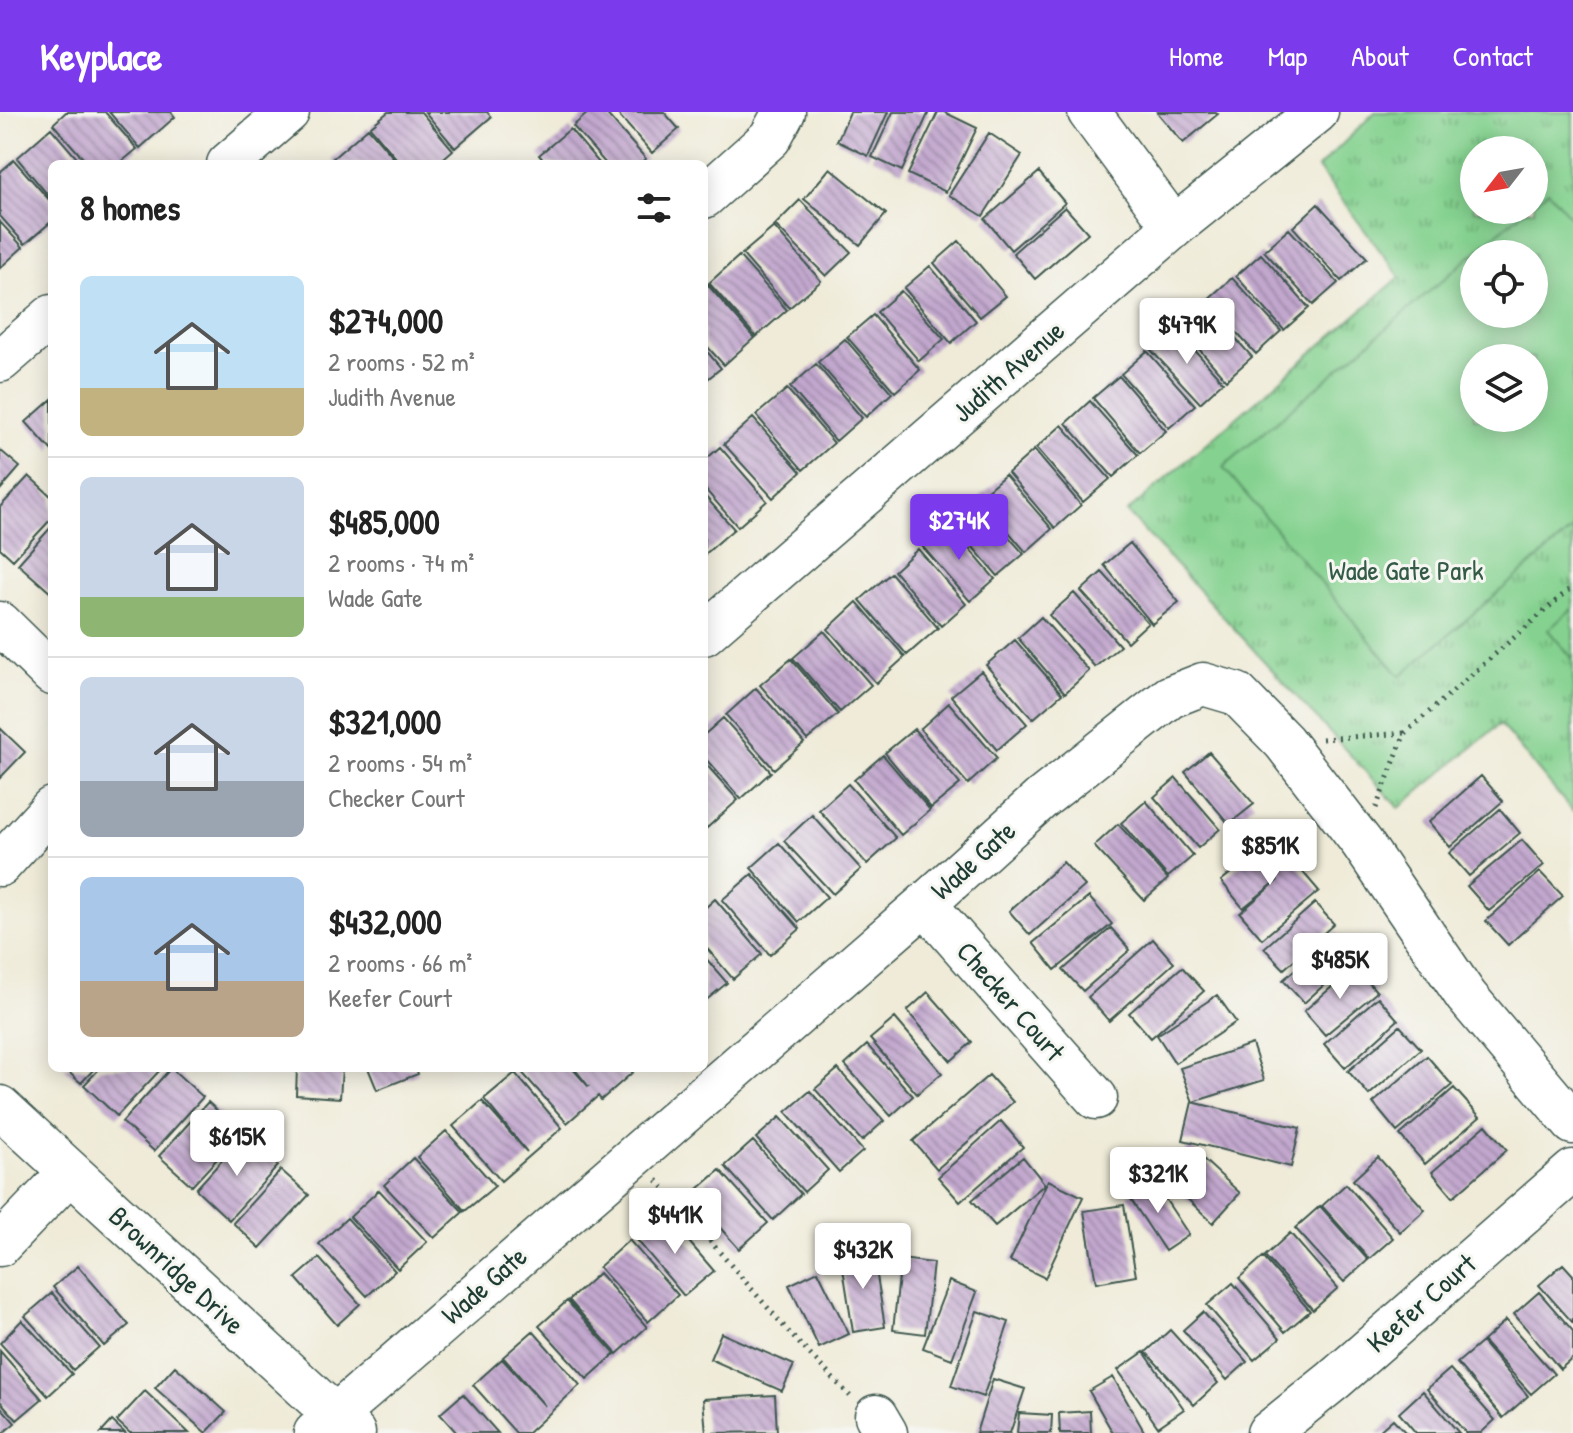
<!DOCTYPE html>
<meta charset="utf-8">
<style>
body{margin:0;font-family:"Patrick Hand",sans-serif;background:#f2f2f2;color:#222;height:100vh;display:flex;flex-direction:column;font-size:30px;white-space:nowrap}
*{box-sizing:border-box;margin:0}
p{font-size:26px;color:#767676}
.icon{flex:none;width:44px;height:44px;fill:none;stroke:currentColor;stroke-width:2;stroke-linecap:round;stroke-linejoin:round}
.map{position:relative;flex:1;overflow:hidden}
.sheet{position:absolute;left:48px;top:48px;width:660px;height:912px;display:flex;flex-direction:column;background:#fff;border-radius:12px;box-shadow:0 4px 20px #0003}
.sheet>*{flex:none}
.needle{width:52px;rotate:239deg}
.fabs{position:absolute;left:1460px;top:24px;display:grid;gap:16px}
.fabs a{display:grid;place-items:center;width:88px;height:88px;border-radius:50%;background:#fff;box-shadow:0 4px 20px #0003;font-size:40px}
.price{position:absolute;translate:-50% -68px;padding:0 18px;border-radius:8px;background:#fff;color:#222;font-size:26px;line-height:52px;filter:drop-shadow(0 2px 4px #0008)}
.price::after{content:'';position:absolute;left:50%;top:48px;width:24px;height:18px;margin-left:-12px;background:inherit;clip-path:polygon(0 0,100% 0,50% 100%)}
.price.on{background:#7c3aed;color:#fff}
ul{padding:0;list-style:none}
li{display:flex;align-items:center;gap:24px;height:200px;padding:0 32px}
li+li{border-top:2px solid #e0e0e0}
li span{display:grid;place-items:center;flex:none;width:224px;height:160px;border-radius:12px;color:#555}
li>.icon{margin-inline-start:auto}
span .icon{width:96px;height:96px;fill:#fffc;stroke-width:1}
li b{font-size:34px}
h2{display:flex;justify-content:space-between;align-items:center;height:96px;padding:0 32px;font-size:34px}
header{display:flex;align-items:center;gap:48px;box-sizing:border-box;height:112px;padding:0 40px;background:#7c3aed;color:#fff}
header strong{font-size:38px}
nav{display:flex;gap:44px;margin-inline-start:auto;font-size:28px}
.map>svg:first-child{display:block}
.grass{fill:url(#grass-tufts);stroke:#528862;stroke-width:2;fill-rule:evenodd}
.pitch{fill:#85d290;stroke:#528862;stroke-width:2;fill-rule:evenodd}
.building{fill:url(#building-back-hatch)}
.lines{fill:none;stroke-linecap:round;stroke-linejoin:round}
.minor-casing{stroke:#3e574d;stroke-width:45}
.path{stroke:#3e574d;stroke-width:5;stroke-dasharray:2 6;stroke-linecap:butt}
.minor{stroke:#fff;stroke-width:42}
.labels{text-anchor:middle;stroke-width:6;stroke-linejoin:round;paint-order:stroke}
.street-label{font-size:28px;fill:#1f3d34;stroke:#f6f6f2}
.park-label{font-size:28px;fill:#335b46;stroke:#f6f6f2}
</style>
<header>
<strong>Keyplace</strong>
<nav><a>Home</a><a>Map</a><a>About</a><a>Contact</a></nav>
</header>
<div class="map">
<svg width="1573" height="1321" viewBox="0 0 1573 1321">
<defs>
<pattern id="grass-tufts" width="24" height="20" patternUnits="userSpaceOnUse" patternTransform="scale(2)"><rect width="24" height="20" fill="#85d290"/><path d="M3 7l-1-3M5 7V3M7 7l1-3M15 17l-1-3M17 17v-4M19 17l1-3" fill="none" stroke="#6cac76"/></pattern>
<pattern id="building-back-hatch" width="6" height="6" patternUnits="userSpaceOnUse" patternTransform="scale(2)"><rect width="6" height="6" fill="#c2a7ce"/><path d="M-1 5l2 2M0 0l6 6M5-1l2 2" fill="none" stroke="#9d89a8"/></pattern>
</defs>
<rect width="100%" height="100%" fill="#f6f6f2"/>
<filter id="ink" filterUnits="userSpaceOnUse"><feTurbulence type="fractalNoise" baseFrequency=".0125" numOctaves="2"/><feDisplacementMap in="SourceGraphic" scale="16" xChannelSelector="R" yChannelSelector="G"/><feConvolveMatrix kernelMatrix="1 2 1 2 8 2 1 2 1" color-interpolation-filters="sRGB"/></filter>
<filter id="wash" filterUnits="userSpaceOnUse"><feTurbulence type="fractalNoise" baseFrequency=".006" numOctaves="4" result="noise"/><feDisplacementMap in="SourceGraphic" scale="32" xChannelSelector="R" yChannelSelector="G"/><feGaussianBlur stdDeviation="1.8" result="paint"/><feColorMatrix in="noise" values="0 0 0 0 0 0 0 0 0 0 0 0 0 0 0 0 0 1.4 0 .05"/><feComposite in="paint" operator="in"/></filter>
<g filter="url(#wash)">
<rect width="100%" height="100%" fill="#efebd8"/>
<path class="grass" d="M1375,0H1573V700L1500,612L1399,696L1127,400L1400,165L1318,56ZM1474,38H1534V98H1474ZM1474,142H1534V202H1474ZM1474,246H1534V306H1474Z"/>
<path class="pitch" d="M1548,79L1573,108V417L1400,564L1223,355L1525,98H1534V91ZM1474,142H1534V202H1474ZM1474,246H1534V306H1474Z
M1573,496V547L1548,518Z"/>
<g id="blocks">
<path class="building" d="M66,0H105L137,37L119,52H88L53,12Z
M109,0H171L175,5L140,36Z
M388,0H421L453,38L437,52H401L370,15Z
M425,0H487L491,5L455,36Z
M589,0H605L646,47L640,52H606L573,14Z
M616,0H664L679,17L652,41Z
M850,0H888L868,44L837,29Z
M893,0H929L902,59L872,45Z
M938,0H944L977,16L946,80L908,62Z
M1157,0H1216L1218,2L1183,31Z
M51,16L82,52H52V88L17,46Z
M368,16L399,52H335L332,47Z
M570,17L600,52H547L539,43Z
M989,21L1022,43L983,104L949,83Z
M14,48L52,91V109L25,132L0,104V60Z
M830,56L886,102L860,133L804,87Z
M1039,60L1065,91L1011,138L985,107Z
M800,88L851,140L826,164L775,113Z
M1318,92L1367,146L1341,169L1293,115Z
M1065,95L1088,121L1035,167L1013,141Z
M0,110L23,135L0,156Z
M774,115L821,169L789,196L742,142Z
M1289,117L1338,171L1313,193L1264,139Z
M959,129L1006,184L980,205L934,151Z
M1261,142L1309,196L1284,218L1236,164Z
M739,144L787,198L756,225L709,171Z
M930,154L976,209L951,231L904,176Z
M1232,166L1281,219L1256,242L1207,188Z
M707,172L754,226L724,253L704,231V175Z
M901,179L944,227L919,249L877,200Z
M1204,190L1252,245L1226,268L1178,213Z
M873,203L920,258L895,280L847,225Z
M1175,216L1223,270L1200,291L1151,238Z
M845,227L892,281L866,305L818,250Z
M704,236L721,256L704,270Z
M1147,239L1195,293L1169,316L1121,262Z
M816,252L862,306L836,329L790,275Z
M1119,264L1166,319L1140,341L1093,286Z
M787,277L834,331L803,358L756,303Z
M52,287V339L26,310Z
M1090,289L1138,343L1113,365L1066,311Z
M753,306L801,360L773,386L724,332Z
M1062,313L1110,367L1083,390L1036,336Z
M720,335L767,389L738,415L704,376V349Z
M0,338L20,355L0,378Z
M1034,338L1081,393L1055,416L1008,361Z
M1005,363L1052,417L1026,440L979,385Z
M29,364L52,385V406L13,448L0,436V395Z
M704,383L734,417L704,443Z
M976,388L1024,442L998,464L951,410Z
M948,412L995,467L970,489L922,434Z
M52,414V482L18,452Z
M1130,431L1179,490L1152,512L1104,453Z
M918,437L966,492L941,514L894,459Z
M1102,460L1148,511L1127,530L1081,479Z
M891,461L938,516L907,543L860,488Z
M1074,481L1120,534L1095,555L1049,503Z
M857,490L905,545L876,571L828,517Z
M1041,505L1089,559L1065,581L1018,526Z
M824,519L871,573L840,600L793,546Z
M1015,528L1062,582L1033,607L986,553Z
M791,547L838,602L807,628L760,573Z
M981,559L1027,612L997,638L951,584Z
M756,576L804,631L774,657L726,603Z
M949,591L997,646L968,672L920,617Z
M723,606L771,660L741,687L704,645V623Z
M0,616L25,640L0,666Z
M914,617L960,672L931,696L885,641Z
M1209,640L1254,692L1229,712L1185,660Z
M883,643L930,698L901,723L854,668Z
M704,650L738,688L707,716L704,712Z
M1481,664L1503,689L1450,735L1429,710Z
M1176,666L1220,717L1198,736L1154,685Z
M848,672L896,726L867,752L819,698Z
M1146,689L1193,744L1168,765L1121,711Z
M1500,697L1520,721L1469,764L1449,741Z
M812,703L861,757L833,782L784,729Z
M1118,712L1168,767L1144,788L1094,734Z
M1277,723L1299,749L1296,752L1319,779L1262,827L1240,801L1278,768L1243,796L1221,769Z
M1522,728L1544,753L1489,799L1467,774Z
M779,731L827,785L799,810L751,756Z
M1063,750L1085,774L1030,823L1009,799Z
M1540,760L1563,784L1508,833L1486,809Z
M752,762L800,817L770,843L722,788Z
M1089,785L1112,812L1055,858L1033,831Z
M715,787L762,842L733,867L704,833V797Z
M1315,791L1334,812L1284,857L1264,836Z
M1111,816L1130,838L1083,879L1063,858Z
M1336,821L1356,844L1304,891L1283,868Z
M1153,827L1174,851L1109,909L1088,885Z
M704,844L727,871L704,890Z
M1182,855L1204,879L1151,926L1129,901Z
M1355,855L1377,880L1325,923L1304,899Z
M928,880L972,930L951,949L907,899Z
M1217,883L1236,910L1175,951L1157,923Z
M1378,885L1398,908L1345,956L1324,932Z
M895,906L942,961L917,982L870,927Z
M1400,914L1421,937L1369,983L1348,959Z
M1252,932L1264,968L1193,990L1180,956Z
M867,933L913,984L891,1004L845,953Z
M1427,944L1452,973L1397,1020L1373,991Z
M64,956H95L81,971Z
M100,956H162L117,1004L84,973Z
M171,956L203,985L154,1039L122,1010Z
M297,956H342L340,986L296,983Z
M368,956H416L418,962L377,978Z
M520,956H572L589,975L574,956H629L633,960L601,988L598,984L567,1011L519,957Z
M838,957L884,1009L862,1029L815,977Z
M515,961L562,1016L501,1069L453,1014L482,989L527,1040L484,987Z
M989,963L1013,990L937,1057L913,1029Z
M1454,976L1480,1005L1425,1052L1400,1023Z
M810,979L863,1039L839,1060L786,1000Z
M208,990L241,1021L192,1074L159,1044Z
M1192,990L1300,1016L1291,1055L1183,1028Z
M780,1005L828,1058L804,1080L756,1026Z
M1001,1009L1023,1035L960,1090L938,1065Z
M1486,1013L1507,1038L1453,1085L1432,1060Z
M446,1019L495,1074L465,1099L417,1045Z
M244,1024L278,1054L229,1108L196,1077Z
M753,1029L801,1082L773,1108L725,1054Z
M1190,1035L1240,1081L1213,1111L1163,1064Z
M1023,1045L1045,1072L995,1114L972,1088Z
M1378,1045L1425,1098L1400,1120L1353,1068Z
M413,1046L463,1100L434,1126L384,1073Z
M281,1058L309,1083L260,1136L233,1111Z
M720,1058L768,1111L739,1137L691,1083Z
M1152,1067L1189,1123L1165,1139L1128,1083Z
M1048,1068L1083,1085L1045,1166L1010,1149Z
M1346,1072L1393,1126L1369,1147L1322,1094Z
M379,1078L427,1130L398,1157L350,1105Z
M1124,1093L1136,1164L1096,1171L1084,1099Z
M1320,1094L1368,1148L1344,1170L1295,1116Z
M666,1103L714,1159L684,1184L637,1128Z
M347,1106L395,1159L367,1184L319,1132Z
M1290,1121L1338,1176L1313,1198L1265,1144Z
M629,1128L678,1183L648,1210L599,1155Z
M873,1138L885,1215L853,1220L841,1143Z
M1263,1145L1310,1199L1285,1220L1239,1166Z
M319,1146L360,1192L337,1213L296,1166Z
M901,1147L933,1151L925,1222L893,1218Z
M1563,1152L1573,1163V1211L1539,1173Z
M78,1154L129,1213L104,1234L53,1175Z
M818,1159L849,1222L819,1236L789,1173Z
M599,1161L647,1215L617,1242L569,1188Z
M949,1169L977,1180L952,1247L923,1236Z
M1233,1171L1280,1226L1254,1248L1207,1193Z
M1539,1180L1573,1219V1246L1560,1257L1514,1202Z
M52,1181L99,1235L73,1258L25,1204Z
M567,1189L615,1242L587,1267L539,1214Z
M977,1199L1009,1210L983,1285L951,1274Z
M1203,1200L1247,1250L1227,1268L1183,1218Z
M22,1208L72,1262L48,1284L0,1231Z
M1506,1208L1554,1262L1531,1282L1483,1229Z
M1170,1218L1218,1271L1194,1293L1146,1240Z
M533,1219L580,1273L528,1321H516L473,1273L502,1247L545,1294L503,1245Z
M721,1221L794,1253L782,1279L710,1247Z
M1482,1230L1528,1284L1503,1306L1457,1251Z
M0,1239L42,1287L17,1308L0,1289Z
M1144,1240L1184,1297L1158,1315L1118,1258Z
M175,1254L226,1300L206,1321L155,1276Z
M1450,1257L1495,1308L1481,1321H1466L1427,1277Z
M1113,1265L1145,1321H1113L1089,1279Z
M993,1267L1025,1277L1010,1321H976Z
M145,1279L189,1321H130L117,1309Z
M1423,1279L1459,1321H1416L1399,1301Z
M463,1282L498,1321H457L440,1302Z
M775,1283L777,1320L706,1321L703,1287Z
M0,1294L15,1311L3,1321H0Z
M1090,1299L1091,1321H1060L1059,1301Z
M1019,1301L1052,1303L1051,1321H1017Z
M1393,1307L1406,1321H1377Z
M112,1309L125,1321H101Z"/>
</g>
</g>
<g filter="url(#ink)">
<use href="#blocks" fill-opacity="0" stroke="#3e574d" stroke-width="2"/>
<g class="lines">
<defs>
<path id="minor" d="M1089,0L1174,115
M228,52L288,0
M704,85L770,26L784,0
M0,249L52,204
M0,511L52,562
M704,522L1174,115L1317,0
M0,753L52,696
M925,792L1096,986
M0,995L354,1321
M0,1133L70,1060
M876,1304L886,1321
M315,1321L925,792L1041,687L1170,585L1203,572L1237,582L1284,630L1362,731L1466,884L1573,1011
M1268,1321L1334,1268L1573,1059"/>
</defs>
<use href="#minor" class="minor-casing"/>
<path class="path" d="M1322,627L1405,621
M1376,696L1405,621L1573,474
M657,1068L795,1227L850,1284"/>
<use href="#minor" class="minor"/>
</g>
</g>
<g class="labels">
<g class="street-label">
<text transform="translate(1008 259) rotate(-41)" y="10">Judith Avenue</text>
<text transform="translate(973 748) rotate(-42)" y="10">Wade Gate</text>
<text transform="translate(1011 889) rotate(49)" y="10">Checker Court</text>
<text transform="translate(177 1158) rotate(43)" y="10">Brownridge Drive</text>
<text transform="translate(484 1173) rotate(-41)" y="10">Wade Gate</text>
<text transform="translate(1421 1191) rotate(-41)" y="10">Keefer Court</text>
</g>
<g class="park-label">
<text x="1406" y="468">Wade Gate Park</text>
</g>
</g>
</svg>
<div class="fabs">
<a><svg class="needle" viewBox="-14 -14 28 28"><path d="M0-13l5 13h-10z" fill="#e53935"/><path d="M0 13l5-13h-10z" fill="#767676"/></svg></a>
<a><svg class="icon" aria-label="locate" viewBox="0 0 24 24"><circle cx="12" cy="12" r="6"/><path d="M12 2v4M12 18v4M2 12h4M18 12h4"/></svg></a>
<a><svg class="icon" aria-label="layers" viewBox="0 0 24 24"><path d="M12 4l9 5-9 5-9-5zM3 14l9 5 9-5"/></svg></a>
</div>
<b class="price" style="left:1187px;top:254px">$479K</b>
<b class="price on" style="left:959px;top:450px">$274K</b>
<b class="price" style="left:1270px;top:775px">$851K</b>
<b class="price" style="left:1340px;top:889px">$485K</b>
<b class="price" style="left:237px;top:1066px">$615K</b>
<b class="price" style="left:1158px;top:1103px">$321K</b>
<b class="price" style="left:675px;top:1144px">$441K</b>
<b class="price" style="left:863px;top:1179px">$432K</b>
<section class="sheet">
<h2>8 homes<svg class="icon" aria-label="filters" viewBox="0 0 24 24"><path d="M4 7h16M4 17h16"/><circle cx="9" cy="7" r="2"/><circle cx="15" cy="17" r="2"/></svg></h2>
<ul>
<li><span style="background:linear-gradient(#bfe0f5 70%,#c2b280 0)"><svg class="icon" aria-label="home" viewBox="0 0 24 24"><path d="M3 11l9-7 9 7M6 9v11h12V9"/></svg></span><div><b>$274,000</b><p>2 rooms · 52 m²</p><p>Judith Avenue</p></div></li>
<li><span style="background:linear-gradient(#c9d6e8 75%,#8fb573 0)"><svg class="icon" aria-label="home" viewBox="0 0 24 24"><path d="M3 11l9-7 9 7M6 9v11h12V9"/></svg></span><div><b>$485,000</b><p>2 rooms · 74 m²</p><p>Wade Gate</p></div></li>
<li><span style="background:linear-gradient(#c9d6e8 65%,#9aa5b1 0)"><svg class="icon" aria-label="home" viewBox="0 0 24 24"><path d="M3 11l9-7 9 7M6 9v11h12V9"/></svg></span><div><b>$321,000</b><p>2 rooms · 54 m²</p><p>Checker Court</p></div></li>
<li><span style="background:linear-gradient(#a9c7e8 65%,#b9a48a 0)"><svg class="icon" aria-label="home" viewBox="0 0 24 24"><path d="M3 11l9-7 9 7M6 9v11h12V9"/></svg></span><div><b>$432,000</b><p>2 rooms · 66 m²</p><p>Keefer Court</p></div></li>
</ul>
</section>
</div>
